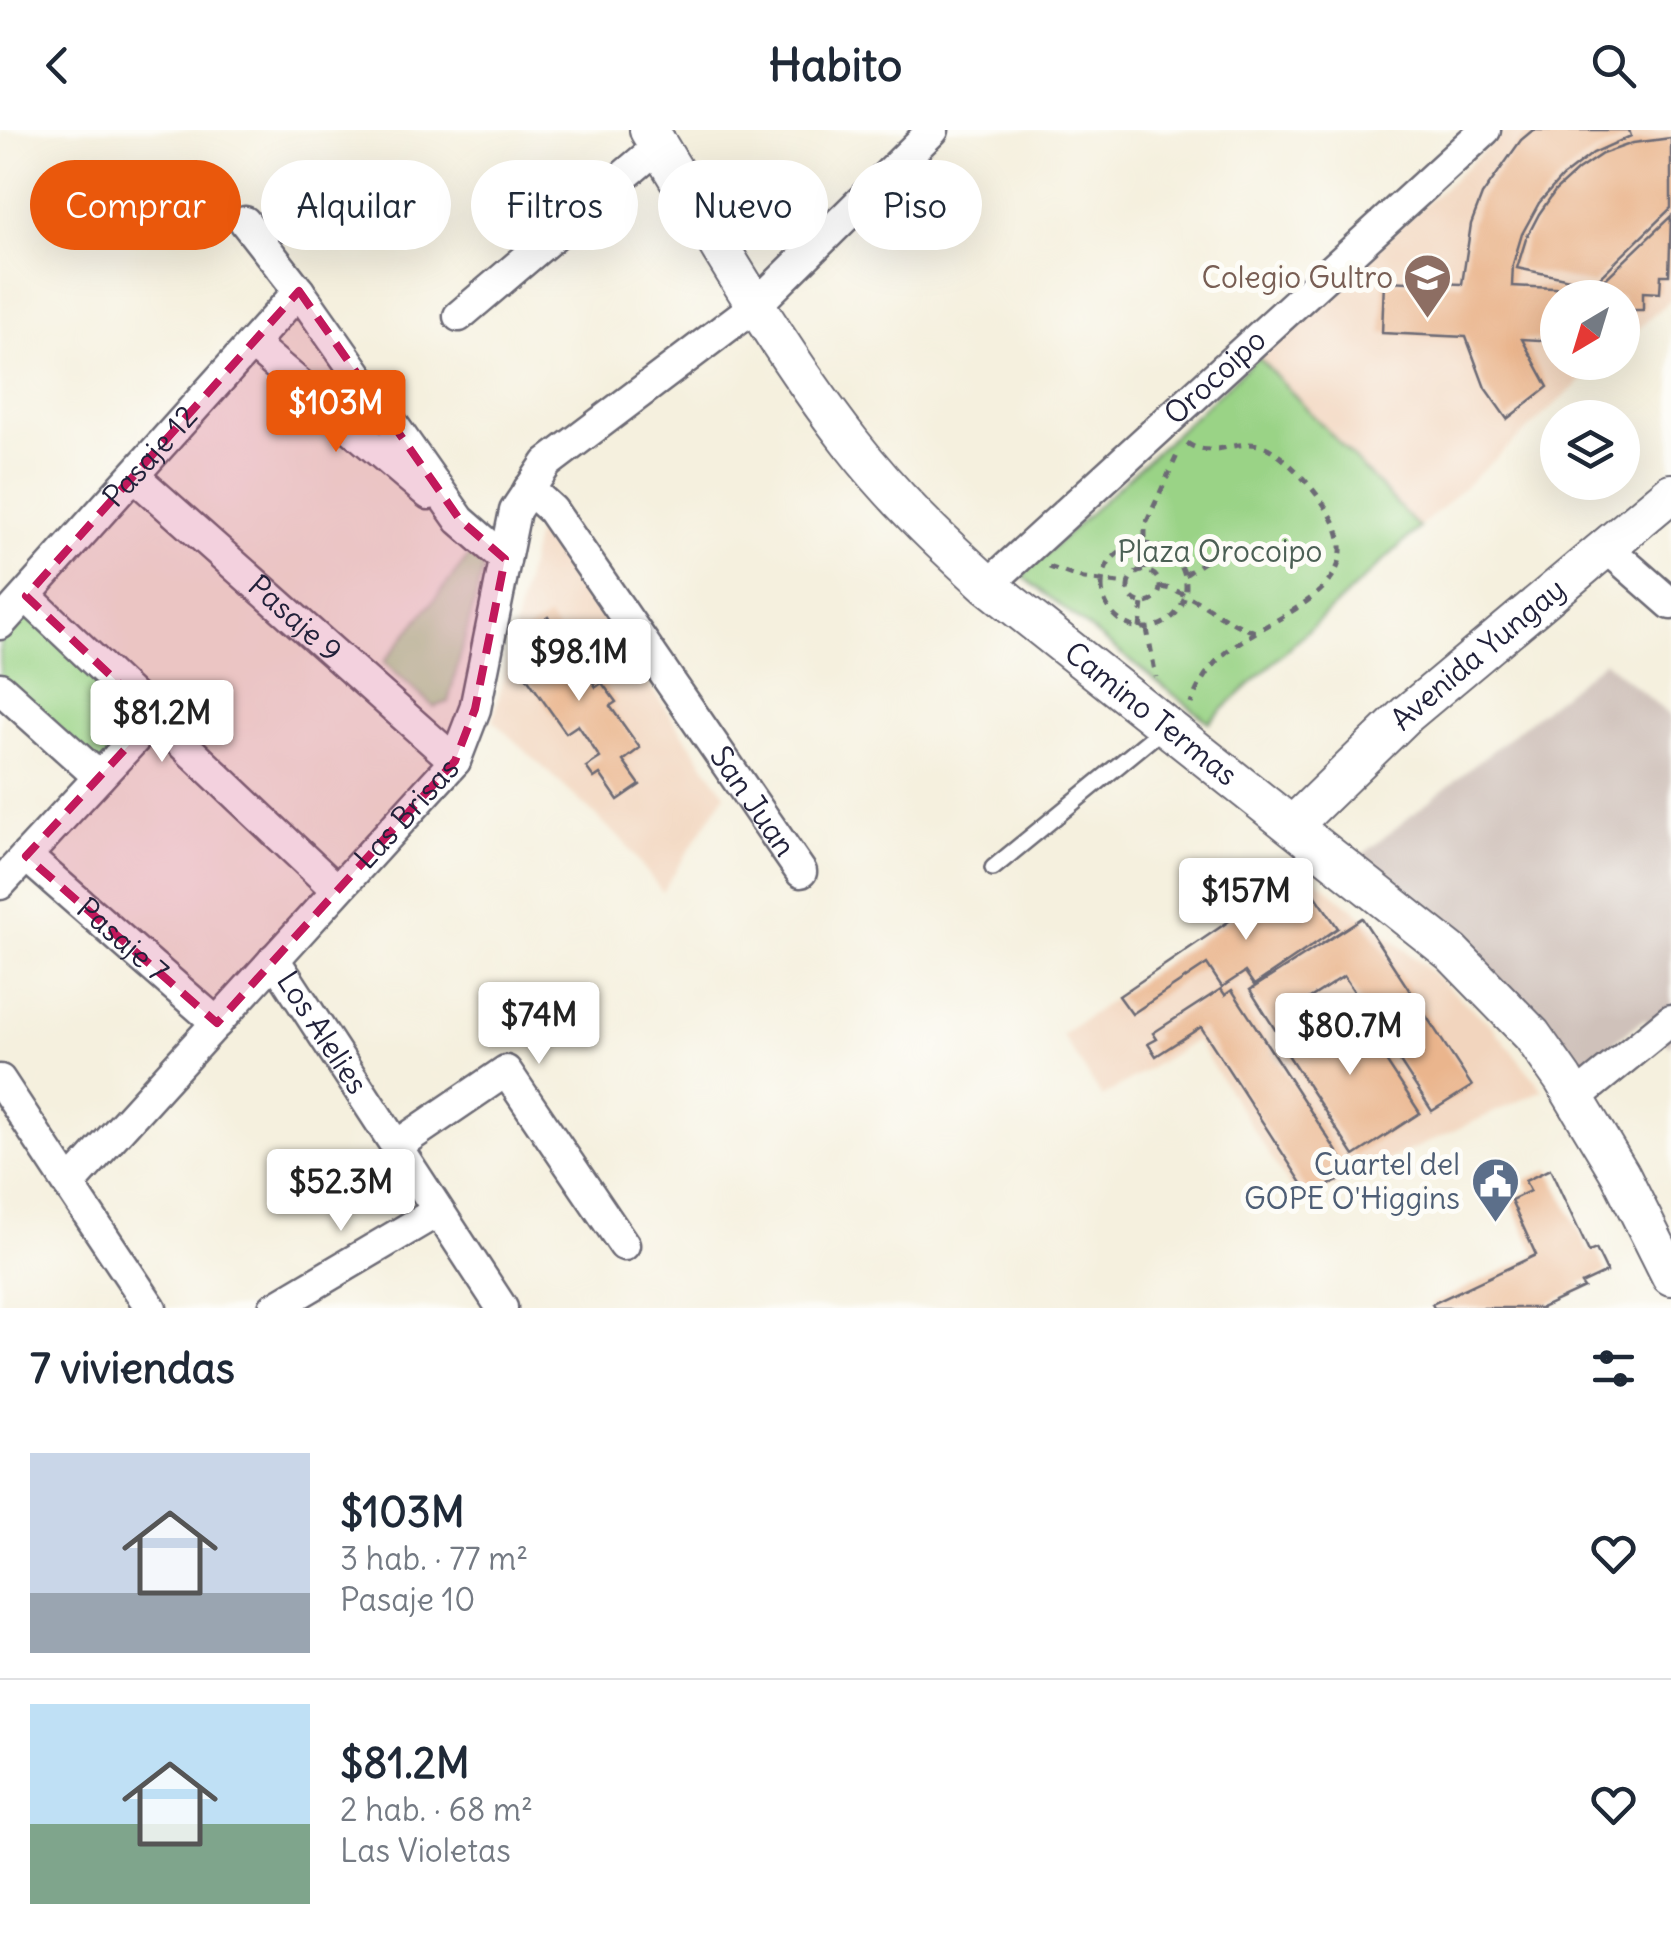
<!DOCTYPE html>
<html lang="es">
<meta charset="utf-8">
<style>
body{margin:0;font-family:Delius,sans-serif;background:#f2f2f3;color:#1f2937;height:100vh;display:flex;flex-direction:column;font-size:38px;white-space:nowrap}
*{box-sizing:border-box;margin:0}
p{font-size:32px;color:#747a83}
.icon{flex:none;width:55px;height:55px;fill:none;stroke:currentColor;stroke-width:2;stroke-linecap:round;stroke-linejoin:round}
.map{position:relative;height:1178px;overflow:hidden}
.panel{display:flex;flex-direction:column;background:#fff;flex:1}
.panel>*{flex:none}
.hud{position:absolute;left:30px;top:30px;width:1000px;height:90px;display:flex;gap:20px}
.needle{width:65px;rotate:218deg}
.buttons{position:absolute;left:1540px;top:150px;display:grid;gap:20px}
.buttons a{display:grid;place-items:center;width:100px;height:100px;border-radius:50%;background:#fff;box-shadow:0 10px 40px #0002;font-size:50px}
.price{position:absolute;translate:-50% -85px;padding:0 22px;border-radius:10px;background:#fff;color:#222;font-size:32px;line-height:65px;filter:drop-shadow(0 2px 5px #0008)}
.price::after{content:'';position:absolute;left:50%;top:60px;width:30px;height:22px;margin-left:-15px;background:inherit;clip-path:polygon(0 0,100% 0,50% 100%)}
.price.selected{background:#ea580c;color:#fff}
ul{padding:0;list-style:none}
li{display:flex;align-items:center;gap:30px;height:250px;padding:0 30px}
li+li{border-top:2px solid #e0e1e3}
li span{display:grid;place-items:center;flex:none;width:280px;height:200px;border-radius:0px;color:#555}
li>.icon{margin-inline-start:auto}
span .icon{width:120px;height:120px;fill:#fffc;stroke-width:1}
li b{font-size:42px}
h2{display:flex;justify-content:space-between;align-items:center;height:120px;padding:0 30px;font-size:42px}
.tag{padding:0 35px;border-radius:45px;background:#fff;box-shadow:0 10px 40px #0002;font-size:35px;line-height:90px}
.tag.selected{background:#ea580c;color:#fff}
header{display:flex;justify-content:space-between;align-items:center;height:130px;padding:0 30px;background:#fff;font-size:45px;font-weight:700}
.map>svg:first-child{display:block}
.built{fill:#f2d5be}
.industrial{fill:#cfc1ba}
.green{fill:#9ad386;stroke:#5e7a60;stroke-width:2.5}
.building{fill:#eab58d}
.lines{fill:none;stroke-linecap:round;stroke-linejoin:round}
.service-casing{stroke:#6c6a74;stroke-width:20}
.minor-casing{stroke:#6c6a74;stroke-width:35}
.tertiary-casing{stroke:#6c6a74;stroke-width:42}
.path{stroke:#6c6a74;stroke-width:5;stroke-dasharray:8 8;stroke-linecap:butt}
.service{stroke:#fff;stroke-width:15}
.minor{stroke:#fff;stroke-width:30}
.tertiary{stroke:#fff;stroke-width:38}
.marked{fill:#c2185b;fill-opacity:0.2;stroke:#c2185b;stroke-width:8;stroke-dasharray:20 12;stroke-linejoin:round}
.labels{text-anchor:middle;stroke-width:10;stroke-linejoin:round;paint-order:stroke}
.education-label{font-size:30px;fill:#785e54;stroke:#fdfcf7;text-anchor:end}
.street-label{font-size:30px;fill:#22223b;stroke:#fdfcf7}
.park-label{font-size:30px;fill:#4c6055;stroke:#fdfcf7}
.service-label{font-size:30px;fill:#4e5e75;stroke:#fdfcf7;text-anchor:end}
</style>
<header><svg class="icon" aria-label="back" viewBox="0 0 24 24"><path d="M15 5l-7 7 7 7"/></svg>Habito<svg class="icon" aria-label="search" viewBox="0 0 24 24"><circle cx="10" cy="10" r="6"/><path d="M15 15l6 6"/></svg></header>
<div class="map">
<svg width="1671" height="1178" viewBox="0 0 1671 1178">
<rect width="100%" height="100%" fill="#fdfcf7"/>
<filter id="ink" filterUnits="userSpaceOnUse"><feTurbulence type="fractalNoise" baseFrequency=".01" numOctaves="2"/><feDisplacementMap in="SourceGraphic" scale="20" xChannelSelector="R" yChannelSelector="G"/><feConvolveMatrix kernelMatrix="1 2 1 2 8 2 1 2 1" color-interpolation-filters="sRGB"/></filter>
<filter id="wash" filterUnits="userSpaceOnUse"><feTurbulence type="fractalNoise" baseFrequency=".0048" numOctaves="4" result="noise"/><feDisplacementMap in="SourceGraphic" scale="40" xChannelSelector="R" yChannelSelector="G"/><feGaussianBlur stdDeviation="2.25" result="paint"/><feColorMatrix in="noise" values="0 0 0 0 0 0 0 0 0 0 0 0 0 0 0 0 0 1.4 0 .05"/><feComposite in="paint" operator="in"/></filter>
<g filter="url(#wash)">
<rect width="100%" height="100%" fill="#f5f0de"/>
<path class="built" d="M1507,0H1671V169L1623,213L1622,168H1558V232L1601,233L1419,398L1258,227Z
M538,395L725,664L662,762L624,712L493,591Z
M1300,736L1418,831L1493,897L1543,960L1299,1071L1196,910L1102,967L1062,905Z"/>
<path class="industrial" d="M1604,531L1671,586V917L1644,889L1578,940L1553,898L1352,733Z"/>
<path class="green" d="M1258,227L1419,398L1209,592L1022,446Z
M475,419L485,432L448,572L434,577L384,532Z
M26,466L155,587L99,647L0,558V494Z"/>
<g id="blocks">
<path class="building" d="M1533,0H1629L1631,6L1593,23L1562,47L1539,73L1522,104L1513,134L1512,156L1594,160L1671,86L1669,145H1661L1660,163L1643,162V180H1622V168H1558V211L1522,209L1548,257L1507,289L1485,258L1466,207L1382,203L1384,151L1462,154L1471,94L1482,65L1521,10Z
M1671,8V78L1593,154L1517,138L1526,109L1539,84L1555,61L1578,40L1602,24L1633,13Z
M548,487L596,557L602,553L616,572L610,576L640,618L623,631L640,655L618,670L600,644L594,648L586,637L600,628L578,595L566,603L525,545L531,542L515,520L523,514L518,507Z
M1300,743L1338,798L1254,855L1245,842L1222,857L1207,834L1132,884L1119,866Z
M1362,788L1472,956L1432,981L1344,846L1304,872L1309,880L1276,901L1250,860Z
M1221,859L1225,865L1232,860L1352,1045L1309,1064L1201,897L1156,926L1148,914L1157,909L1153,903Z
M1347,871L1420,983L1354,1026L1281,914Z
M1550,1039L1589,1122L1596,1119L1607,1142L1581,1154L1584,1158L1541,1178H1434L1432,1174L1536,1125L1511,1070L1530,1061L1525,1051Z"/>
</g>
</g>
<g filter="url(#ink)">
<use href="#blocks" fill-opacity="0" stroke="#6c6a74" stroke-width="2.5"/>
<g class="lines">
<defs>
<path id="service" d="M993,738L1164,598"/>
<g id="minor">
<path d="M245,92L299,161L460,390L505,429"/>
<path d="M459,186L659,16"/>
<path d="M252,214L429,364"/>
<path id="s1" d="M134,346L455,631"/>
<path id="s2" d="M529,359L552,380L801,742"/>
<path d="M1606,417L1671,474"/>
<path id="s3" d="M988,455L1485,0"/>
<path d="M26,466L337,760"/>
<path id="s4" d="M0,494L299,161"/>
<path d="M0,558L99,647"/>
<path id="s5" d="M26,726L217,893"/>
<path d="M0,754L155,587"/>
<path id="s6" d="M274,829L502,1178"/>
<path d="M0,950L69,1055"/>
<path d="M1574,969L1671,890"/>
<path d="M396,1016L506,941L624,1115"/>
<path id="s7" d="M151,1178L69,1055L455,631L475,579L515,381L547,333L756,175L933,0"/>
<path d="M274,1178L438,1081"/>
</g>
<g id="tertiary">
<path id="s8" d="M649,0C713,105 775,215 851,313C892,366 939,411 988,455L1452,823L1532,905L1563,949L1620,1044L1671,1146"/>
<path id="s9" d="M1293,695L1407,584L1671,363"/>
</g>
</defs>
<use href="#service" class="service-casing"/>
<use href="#minor" class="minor-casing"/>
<use href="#tertiary" class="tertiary-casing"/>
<path class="path" d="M1187,313C1215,333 1244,300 1274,322C1295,337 1317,362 1330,384C1376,461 1267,486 1225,523C1209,537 1198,554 1191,574
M1102 456a42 42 0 1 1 84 0a42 42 0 1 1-84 0Z
M1049,437L1084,449L1128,454
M1145,440V396L1179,321
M1128 457a16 16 0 1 1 32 0a16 16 0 1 1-32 0Z
M1185,445L1209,428
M1161,457C1194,462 1220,492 1256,502
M1140,498L1143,473
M1147,499L1156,547"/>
<use href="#service" class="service"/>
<use href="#minor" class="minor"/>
<use href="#tertiary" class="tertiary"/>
</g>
</g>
<path class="marked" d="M299,161L460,390L505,429L475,579L455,631L217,893L26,726L155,587L26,466Z"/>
<defs>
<symbol id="school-pin" viewBox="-11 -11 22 30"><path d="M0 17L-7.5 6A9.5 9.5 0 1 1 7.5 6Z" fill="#8d6e63" stroke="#fdfcf7"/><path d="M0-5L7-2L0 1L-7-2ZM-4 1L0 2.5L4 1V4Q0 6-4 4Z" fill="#fff"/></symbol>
<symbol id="civic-pin" viewBox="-11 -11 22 30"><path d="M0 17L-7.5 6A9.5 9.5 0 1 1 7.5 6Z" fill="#5c6f8a" stroke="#fdfcf7"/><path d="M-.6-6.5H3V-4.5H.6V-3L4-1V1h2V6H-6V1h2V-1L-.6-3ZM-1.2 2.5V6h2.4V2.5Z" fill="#fff"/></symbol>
</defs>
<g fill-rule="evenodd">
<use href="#school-pin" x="1400" y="120" width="55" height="75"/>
<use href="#civic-pin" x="1468" y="1024" width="55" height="75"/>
</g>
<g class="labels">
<g class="education-label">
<text x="1393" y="158">Colegio Gultro</text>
</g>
<g class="street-label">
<text dy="10" stroke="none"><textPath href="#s3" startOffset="308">Orocoipo</textPath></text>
<text dy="10" stroke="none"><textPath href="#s4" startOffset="225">Pasaje 12</textPath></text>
<text dy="10" stroke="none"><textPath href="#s1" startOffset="215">Pasaje 9</textPath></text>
<text dy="10" stroke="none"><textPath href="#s9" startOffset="252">Avenida Yungay</textPath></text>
<text dy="10" stroke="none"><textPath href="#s8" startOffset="778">Camino Termas</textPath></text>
<text dy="10" stroke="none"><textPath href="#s2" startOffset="385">San Juan</textPath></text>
<text dy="10" stroke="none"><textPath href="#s7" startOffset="650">Las Brisas</textPath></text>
<text dy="10" stroke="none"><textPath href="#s5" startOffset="128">Pasaje 7</textPath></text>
<text dy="10" stroke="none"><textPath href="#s6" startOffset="88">Los Alelies</textPath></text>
</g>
<g class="park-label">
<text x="1220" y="432">Plaza Orocoipo</text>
</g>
<g class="service-label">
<text x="1460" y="1045">Cuartel del<tspan x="1460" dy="34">GOPE O'Higgins</tspan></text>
</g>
</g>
</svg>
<div class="buttons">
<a><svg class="needle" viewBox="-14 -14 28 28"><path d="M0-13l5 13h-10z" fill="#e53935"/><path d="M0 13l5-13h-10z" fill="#747a83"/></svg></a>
<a><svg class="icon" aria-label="layers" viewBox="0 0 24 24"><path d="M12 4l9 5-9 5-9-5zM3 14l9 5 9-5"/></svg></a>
</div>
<b class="price selected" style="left:336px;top:325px">$103M</b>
<b class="price" style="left:579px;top:574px">$98.1M</b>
<b class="price" style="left:162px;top:635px">$81.2M</b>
<b class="price" style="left:1246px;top:813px">$157M</b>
<b class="price" style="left:539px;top:937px">$74M</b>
<b class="price" style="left:1350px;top:948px">$80.7M</b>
<b class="price" style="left:341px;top:1104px">$52.3M</b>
<div class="hud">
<a class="tag selected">Comprar</a>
<a class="tag">Alquilar</a>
<a class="tag">Filtros</a>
<a class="tag">Nuevo</a>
<a class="tag">Piso</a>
</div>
</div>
<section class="panel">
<h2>7 viviendas<svg class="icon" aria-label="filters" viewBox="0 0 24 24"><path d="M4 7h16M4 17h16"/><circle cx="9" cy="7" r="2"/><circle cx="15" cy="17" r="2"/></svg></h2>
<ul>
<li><span style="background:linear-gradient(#c9d6e8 70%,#9aa5b1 0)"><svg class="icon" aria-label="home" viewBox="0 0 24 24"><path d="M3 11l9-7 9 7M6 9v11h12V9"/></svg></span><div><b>$103M</b><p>3 hab. · 77 m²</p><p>Pasaje 10</p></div><svg class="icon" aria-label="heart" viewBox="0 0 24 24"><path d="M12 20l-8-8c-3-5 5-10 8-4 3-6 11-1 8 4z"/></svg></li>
<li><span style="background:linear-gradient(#bfe0f5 60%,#7fa58c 0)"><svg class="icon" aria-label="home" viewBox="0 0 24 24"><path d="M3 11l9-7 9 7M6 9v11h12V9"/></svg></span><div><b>$81.2M</b><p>2 hab. · 68 m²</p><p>Las Violetas</p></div><svg class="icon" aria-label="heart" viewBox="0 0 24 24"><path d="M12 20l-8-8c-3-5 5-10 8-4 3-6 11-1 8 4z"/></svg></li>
</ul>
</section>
